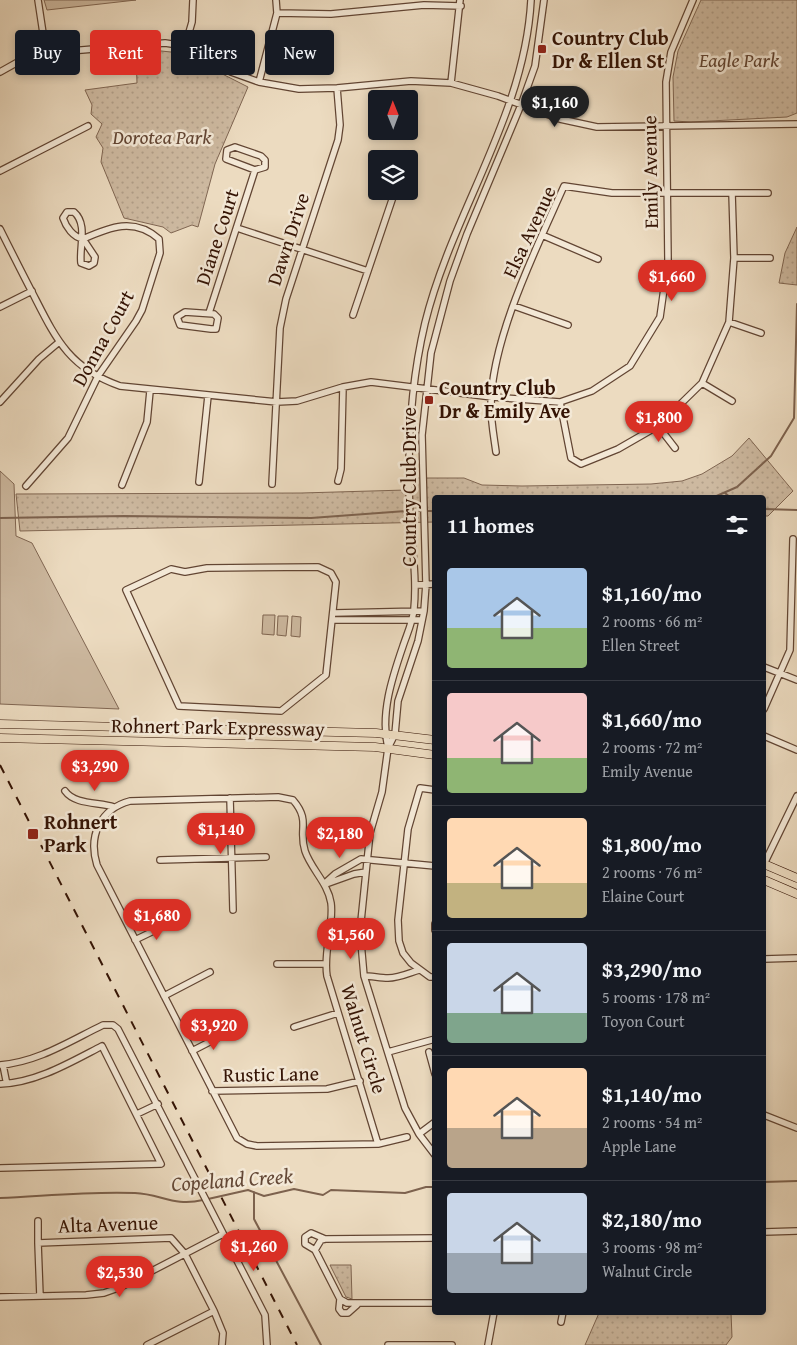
<!DOCTYPE html>
<meta charset="utf-8">
<style>
body{margin:0;font-family:"Gentium Book Plus",serif;background:#20242c;color:#f1f3f6;height:100vh;display:flex;flex-direction:column;font-size:19px;white-space:nowrap}
*{box-sizing:border-box;margin:0}
p{font-size:16px;color:#9ea1a6}
.icon{flex:none;width:28px;height:28px;fill:none;stroke:currentColor;stroke-width:2;stroke-linecap:round;stroke-linejoin:round}
.map{position:relative;flex:1;overflow:hidden}
.sheet{position:absolute;left:432px;top:495px;width:334px;height:820px;display:flex;flex-direction:column;background:#171b24;border-radius:5px;box-shadow:0 2px 8px #0003}
.sheet>*{flex:none}
.top-card{position:absolute;left:15px;top:30px;width:342px;height:45px;display:flex;gap:10px}
.needle{width:32px;rotate:359deg}
.buttons{position:absolute;left:368px;top:90px;display:grid;gap:10px}
.buttons a{display:grid;place-items:center;width:50px;height:50px;border-radius:5px;background:#171b24;box-shadow:0 2px 8px #0003;font-size:25px}
.price{position:absolute;translate:-50% -42px;padding:0 11px;border-radius:18px;background:#d93025;color:#fff;font-size:16px;line-height:32px;filter:drop-shadow(0 1px 2px #0008)}
.price::after{content:'';position:absolute;left:50%;top:30px;width:15px;height:11px;margin-left:-8px;background:inherit;clip-path:polygon(0 0,100% 0,50% 100%)}
.price.on{background:#222;color:#fff}
ul{padding:0;list-style:none}
li{display:flex;align-items:center;gap:15px;height:125px;padding:0 15px}
li+li{border-top:1px solid #363941}
li span{display:grid;place-items:center;flex:none;width:140px;height:100px;border-radius:5px;color:#555}
li>.icon{margin-inline-start:auto}
span .icon{width:60px;height:60px;fill:#fffc;stroke-width:1}
li b{font-size:21px}
h2{display:flex;justify-content:space-between;align-items:center;height:60px;padding:0 15px;font-size:21px}
.pill{padding:0 18px;border-radius:5px;background:#171b24;box-shadow:0 2px 8px #0003;font-size:18px;line-height:45px}
.pill.on{background:#d93025;color:#fff}
.map>svg:first-child{display:block}
.grass{fill:#cdb9a0;stroke:#806652}
.park{fill:url(#park-dots);stroke:#806652}
.lines{fill:none;stroke-linecap:round;stroke-linejoin:round}
.stream{stroke:#7d624e;stroke-width:2}
.minor-casing{stroke:#624533;stroke-width:8}
.major-casing{stroke:#341304;stroke-width:9}
.minor{stroke:#f3e8d6;stroke-width:5.5}
.major{stroke:#ecdbc0;stroke-width:8}
.rail{stroke:#341304;stroke-width:2;stroke-dasharray:9 9;stroke-linecap:butt}
.poi-dot{fill:#8f2418;stroke:#f3e8d6;stroke-width:2}
.labels{text-anchor:middle;stroke-width:5;stroke-linejoin:round;paint-order:stroke}
.poi-label{font-size:20px;font-weight:bold;fill:#341304;stroke:#f3e8d6;text-anchor:start}
.park-label{font-size:20px;font-style:italic;fill:#624533;stroke:#f3e8d6}
.street-label{font-size:20px;fill:#341304;stroke:#f3e8d6}
.water-label{font-size:21px;font-style:italic;fill:#644836;stroke:#f3e8d6}
</style>
<div class="map">
<svg width="797" height="1345" viewBox="0 0 797 1345">
<defs>
<pattern id="park-dots" width="8" height="8" patternUnits="userSpaceOnUse" patternTransform="scale(1.25)"><rect width="8" height="8" fill="#cdb9a0"/><path d="M2 2h.1M6 6h.1" fill="none" stroke="#b19e88" stroke-width="1.8" stroke-linecap="round"/></pattern>
</defs>
<rect width="100%" height="100%" fill="#ecdbc0"/>
<filter id="stains"><feTurbulence type="fractalNoise" baseFrequency=".004" numOctaves="4"/><feColorMatrix values="0 0 0 0 .2 0 0 0 0 .09 0 0 0 0 .02 0 0 0 .5 -.17"/></filter>
<radialGradient id="worn" r=".72"><stop offset=".6" stop-color="#630" stop-opacity="0"/><stop offset="1" stop-color="#630" stop-opacity=".3"/></radialGradient>
<path class="grass" d="M44,0H136L47,10Z
M0,471L14,484L16,536L32,543L119,709L0,704Z
M263,615H275L274,635L262,634Z
M278,616H288L286,636L277,635Z
M292,616L301,617L300,637L291,636Z"/>
<path class="park" d="M701,0H797V113L787,117L691,122L674,121L673,77L678,51Z
M151,50L181,53L248,87L215,164L198,227L192,225L171,233L163,227L124,218L101,162L103,148L96,137L102,124L91,114L92,105L85,90L137,83L136,53Z
M797,227V285L779,283L785,253Z
M749,438L793,491L768,516H764V498H435V522L20,531L16,494L301,493L406,490V478H464L482,485L522,486L651,484L682,481L702,474L732,456Z
M330,1265H351L352,1299L346,1297Z
M599,1313H731L732,1337L726,1345H585Z"/>
<g class="lines">
<path class="stream" d="M725,493L731,498
M712,498L737,487L771,456L794,418L797,304
M764,509L797,510
M414,511H421
M428,511H435
M0,518L124,516L311,518L406,511
M764,1182L797,1181
M254,1192V1219L321,1345
M0,1198C45,1196 90,1191 135,1193C161,1194 174,1207 203,1200
M208,1199L248,1190L264,1196L294,1189L323,1195L331,1190L405,1193L426,1187H435"/>
<defs>
<path id="minor" d="M38,0L46,53
M277,13L331,14L424,5L461,6
M185,46L192,22L193,0
M0,72L25,58L46,53L165,43L185,46L231,72L259,82L299,89L337,88L411,81L451,83L498,96L560,119L597,127L797,124
M259,82L277,13L276,0
M451,83L460,0
M235,147L261,156L265,160V167L255,170L226,159L227,150Z
M0,171L88,126
M237,228L368,271
M0,229C11,251 22,273 33,294C56,339 69,368 120,386L277,402L297,401L343,387L371,382L492,397L560,402L592,391L630,366L660,317L668,260L666,82L671,52L693,0
M542,235L598,259
M83,239C73,237 66,227 63,218L67,212H74C88,224 79,247 81,263L89,266L94,263L95,257L83,239
M734,258H770
M514,306L568,325
M0,307L32,291
M185,312L214,314L218,318L216,329H211L180,325L177,317Z
M209,313L255,170
M353,315L395,191
M729,322L761,333
M702,383L732,401
M0,402L39,359L58,343
M560,402L571,458L581,464L618,449L658,426L702,383L729,322L734,258L732,193
M658,426L675,448
M496,452C494,437 491,422 491,406C491,339 537,247 564,186L612,193H768
M338,481L341,469L343,387
M199,482L208,396
M272,484L280,328L286,299L338,140L340,125L337,88
M122,485L147,422L150,391
M26,486L68,438L98,376L136,321L142,310L160,253L159,239C134,217 110,227 83,239
M318,567L331,573L336,582L326,675L281,711L179,706L126,590L171,569L185,572L207,568Z
M415,585L435,584
M334,613L424,611
M333,620H422
M764,667L797,680
M764,709L790,650L793,539
M764,736L797,750
M388,748C380,714 392,678 403,646C407,634 413,621 414,609C417,578 412,547 410,516C407,452 410,386 425,323C452,213 525,115 531,0
M435,790L420,788L408,829L398,920L399,941L403,953L411,963L430,977H435
M65,791C75,805 99,802 114,807
M230,798L233,910
M160,860L266,857
M764,864L797,796
M324,884L335,874L361,859L435,866
M326,884L354,874L366,872
M435,924V930
M135,940L170,923
M764,959L797,958
M277,964H325
M364,976C372,976 380,978 388,978C399,978 409,973 419,970
M164,996L210,972
M294,1027L338,1013
M192,1051L227,1033
M388,1052L435,1039
M429,1052L435,1074
M0,1065C38,1062 70,1041 103,1025H113L118,1029L265,1315L267,1345
M3,1065L6,1080
M0,1084C36,1083 71,1062 102,1046L161,1164L0,1168
M212,1091L327,1089L360,1081
M137,1114L158,1104
M764,1115L797,1128
M419,1134L435,1122
M378,1144L327,976C323,951 334,925 331,903C328,883 311,869 305,851C298,829 311,821 293,800L278,797L130,801C100,809 88,836 97,865L237,1138L247,1144L257,1146L378,1144L407,1137
M435,1155L419,1134L405,1108L364,976L360,931L370,833L382,792L388,748L395,734L398,701L418,641L424,611L426,584L422,435L431,353L450,281L467,234L521,105L535,66L544,0
M38,1221V1243
M764,1232L797,1231
M435,1238L325,1239L321,1240L315,1250L340,1299L347,1303H435
M315,1250L305,1244V1237L311,1233L325,1239
M40,1296L38,1243L171,1238L185,1254L214,1311L223,1333L222,1345
M0,1297L86,1295L104,1293L121,1287L223,1234
M340,1299L339,1309L342,1313H348L357,1305
M561,1322L563,1312
M147,1345L214,1311
M388,1345H452
M488,1345L494,1312"/>
<path id="major" d="M0,724L376,733L435,740
M0,738L375,747L435,755
M764,864L797,878
M764,880L797,894"/>
</defs>
<use href="#minor" class="minor-casing"/>
<use href="#major" class="major-casing"/>
<use href="#minor" class="minor"/>
<use href="#major" class="major"/>
<path class="rail" d="M0,765L297,1345"/>
</g>
<g class="poi-dot">
<rect x="537" y="44" width="10" height="10" rx="2.5"/>
<rect x="424" y="395" width="10" height="10" rx="2.5"/>
<rect x="27" y="828" width="12" height="12" rx="2.5"/>
</g>
<g class="labels">
<g class="poi-label">
<text x="552" y="45">Country Club<tspan x="552" dy="23">Dr &amp; Ellen St</tspan></text>
<text x="439" y="395">Country Club<tspan x="439" dy="23">Dr &amp; Emily Ave</tspan></text>
<text x="44" y="829">Rohnert<tspan x="44" dy="23">Park</tspan></text>
</g>
<g class="park-label">
<text x="739" y="67">Eagle Park</text>
<text x="162" y="144">Dorotea Park</text>
</g>
<g class="street-label">
<text transform="translate(650 172) rotate(-91)" y="7">Emily Avenue</text>
<text transform="translate(529 232) rotate(-65)" y="7">Elsa Avenue</text>
<text transform="translate(217 237) rotate(-72)" y="7">Diane Court</text>
<text transform="translate(288 239) rotate(-72)" y="7">Dawn Drive</text>
<text transform="translate(103 338) rotate(-61)" y="7">Donna Court</text>
<text transform="translate(409 487) rotate(-90)" y="7">Country Club Drive</text>
<text transform="translate(218 727) rotate(1)" y="7">Rohnert Park Expressway</text>
<text transform="translate(364 1039) rotate(73)" y="7">Walnut Circle</text>
<text transform="translate(271 1074) rotate(-1)" y="7">Rustic Lane</text>
<text transform="translate(108 1224) rotate(-2)" y="7">Alta Avenue</text>
</g>
<g class="water-label">
<text transform="translate(232 1180) rotate(-4)" y="7">Copeland Creek</text>
</g>
</g>
<rect width="100%" height="100%" filter="url(#stains)"/>
<rect width="100%" height="100%" fill="url(#worn)"/>
</svg>
<div class="buttons">
<a><svg class="needle" viewBox="-14 -14 28 28"><path d="M0-13l5 13h-10z" fill="#e53935"/><path d="M0 13l5-13h-10z" fill="#9ea1a6"/></svg></a>
<a><svg class="icon" aria-label="layers" viewBox="0 0 24 24"><path d="M12 4l9 5-9 5-9-5zM3 14l9 5 9-5"/></svg></a>
</div>
<b class="price on" style="left:555px;top:128px">$1,160</b>
<b class="price" style="left:672px;top:302px">$1,660</b>
<b class="price" style="left:659px;top:443px">$1,800</b>
<b class="price" style="left:95px;top:792px">$3,290</b>
<b class="price" style="left:221px;top:855px">$1,140</b>
<b class="price" style="left:340px;top:859px">$2,180</b>
<b class="price" style="left:157px;top:941px">$1,680</b>
<b class="price" style="left:351px;top:960px">$1,560</b>
<b class="price" style="left:214px;top:1051px">$3,920</b>
<b class="price" style="left:254px;top:1272px">$1,260</b>
<b class="price" style="left:120px;top:1298px">$2,530</b>
<div class="top-card">
<a class="pill">Buy</a>
<a class="pill on">Rent</a>
<a class="pill">Filters</a>
<a class="pill">New</a>
</div>
<section class="sheet">
<h2>11 homes<svg class="icon" aria-label="filters" viewBox="0 0 24 24"><path d="M4 7h16M4 17h16"/><circle cx="9" cy="7" r="2"/><circle cx="15" cy="17" r="2"/></svg></h2>
<ul>
<li><span style="background:linear-gradient(#a9c7e8 60%,#8fb573 0)"><svg class="icon" aria-label="home" viewBox="0 0 24 24"><path d="M3 11l9-7 9 7M6 9v11h12V9"/></svg></span><div><b>$1,160/mo</b><p>2 rooms · 66 m²</p><p>Ellen Street</p></div></li>
<li><span style="background:linear-gradient(#f6c9c9 65%,#8fb573 0)"><svg class="icon" aria-label="home" viewBox="0 0 24 24"><path d="M3 11l9-7 9 7M6 9v11h12V9"/></svg></span><div><b>$1,660/mo</b><p>2 rooms · 72 m²</p><p>Emily Avenue</p></div></li>
<li><span style="background:linear-gradient(#ffd9b3 65%,#c2b280 0)"><svg class="icon" aria-label="home" viewBox="0 0 24 24"><path d="M3 11l9-7 9 7M6 9v11h12V9"/></svg></span><div><b>$1,800/mo</b><p>2 rooms · 76 m²</p><p>Elaine Court</p></div></li>
<li><span style="background:linear-gradient(#c9d6e8 70%,#7fa58c 0)"><svg class="icon" aria-label="home" viewBox="0 0 24 24"><path d="M3 11l9-7 9 7M6 9v11h12V9"/></svg></span><div><b>$3,290/mo</b><p>5 rooms · 178 m²</p><p>Toyon Court</p></div></li>
<li><span style="background:linear-gradient(#ffd9b3 60%,#b9a48a 0)"><svg class="icon" aria-label="home" viewBox="0 0 24 24"><path d="M3 11l9-7 9 7M6 9v11h12V9"/></svg></span><div><b>$1,140/mo</b><p>2 rooms · 54 m²</p><p>Apple Lane</p></div></li>
<li><span style="background:linear-gradient(#c9d6e8 60%,#9aa5b1 0)"><svg class="icon" aria-label="home" viewBox="0 0 24 24"><path d="M3 11l9-7 9 7M6 9v11h12V9"/></svg></span><div><b>$2,180/mo</b><p>3 rooms · 98 m²</p><p>Walnut Circle</p></div></li>
</ul>
</section>
</div>
